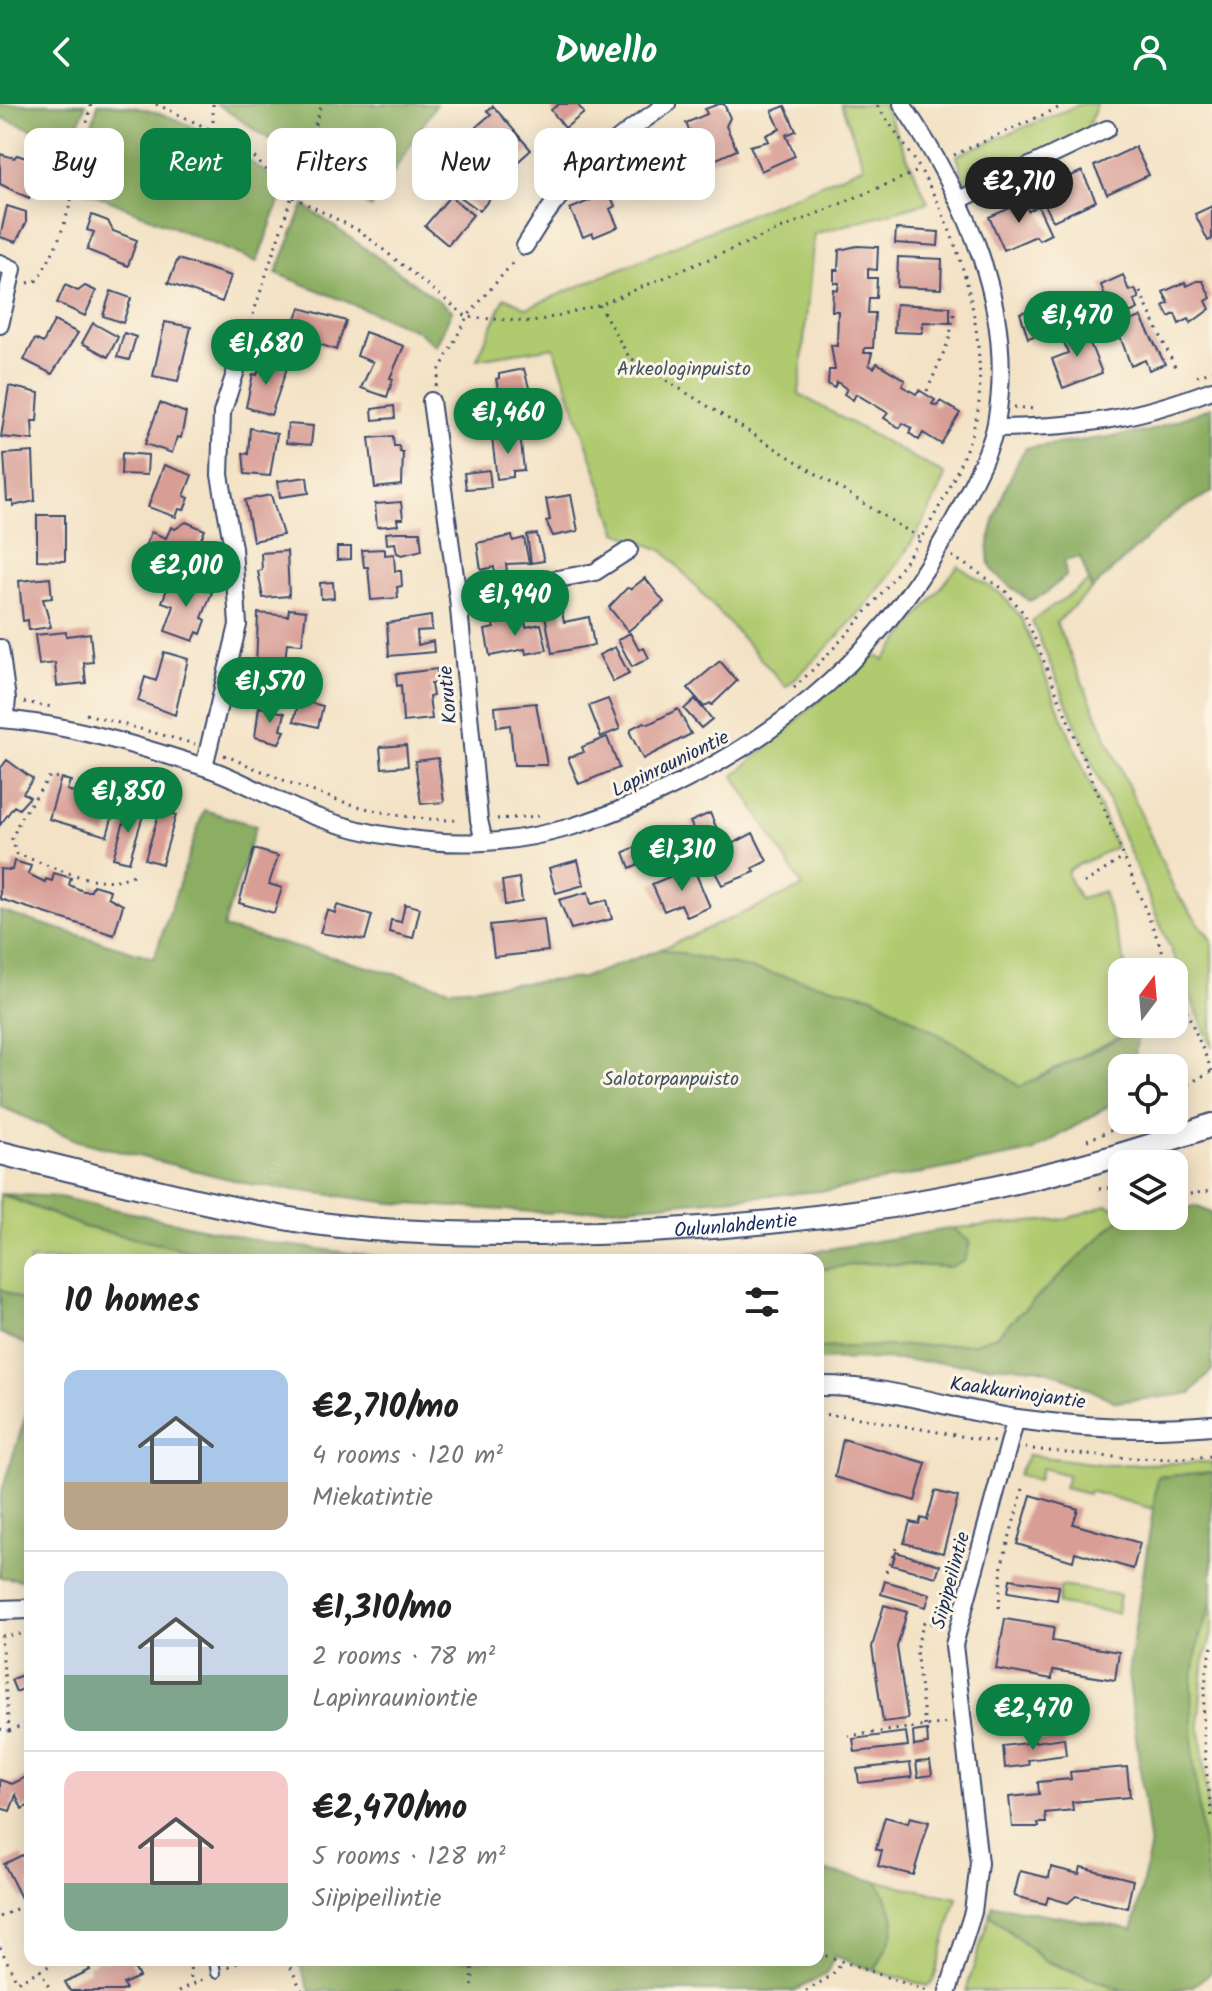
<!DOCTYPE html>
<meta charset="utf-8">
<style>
body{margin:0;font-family:Kalam,sans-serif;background:#f2f2f2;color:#222;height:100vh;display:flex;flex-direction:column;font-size:30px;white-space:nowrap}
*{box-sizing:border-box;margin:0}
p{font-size:26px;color:#767676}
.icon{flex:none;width:44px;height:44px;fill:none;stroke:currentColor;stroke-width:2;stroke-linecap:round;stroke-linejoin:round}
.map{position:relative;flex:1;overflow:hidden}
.sheet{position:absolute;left:24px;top:1150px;width:800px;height:712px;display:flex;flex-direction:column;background:#fff;border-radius:16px;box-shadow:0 4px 20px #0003}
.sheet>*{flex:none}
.hud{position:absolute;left:24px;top:24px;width:800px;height:72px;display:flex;gap:16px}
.needle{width:52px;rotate:16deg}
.buttons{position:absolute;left:1108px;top:854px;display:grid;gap:16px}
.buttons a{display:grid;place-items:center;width:80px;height:80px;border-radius:16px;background:#fff;box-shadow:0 4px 20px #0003;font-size:40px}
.price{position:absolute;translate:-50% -68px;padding:0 18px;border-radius:28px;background:#0b8043;color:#fff;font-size:26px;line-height:52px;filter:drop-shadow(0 2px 4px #0008)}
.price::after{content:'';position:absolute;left:50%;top:48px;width:24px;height:18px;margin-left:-12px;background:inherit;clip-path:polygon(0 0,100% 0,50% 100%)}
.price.on{background:#222;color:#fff}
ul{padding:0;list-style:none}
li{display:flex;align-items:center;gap:24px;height:200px;padding:0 40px}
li+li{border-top:2px solid #e0e0e0}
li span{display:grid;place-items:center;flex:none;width:224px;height:160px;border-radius:16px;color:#555}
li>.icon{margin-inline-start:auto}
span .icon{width:96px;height:96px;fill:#fffc;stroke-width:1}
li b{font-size:34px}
h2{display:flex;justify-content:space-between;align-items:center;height:96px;padding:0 40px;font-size:34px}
.chip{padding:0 28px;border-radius:16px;background:#fff;box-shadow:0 4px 20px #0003;font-size:28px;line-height:72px}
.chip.on{background:#0b8043;color:#fff}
header{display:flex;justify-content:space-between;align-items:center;height:104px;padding:0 40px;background:#0b8043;color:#fff;font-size:36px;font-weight:700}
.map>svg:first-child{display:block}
.green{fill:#b0ca70;stroke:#667c67;stroke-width:2}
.forest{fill:#8cae62;stroke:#546e60;stroke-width:2}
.building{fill:#d89e96}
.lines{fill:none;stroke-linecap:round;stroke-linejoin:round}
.service-casing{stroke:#3b4a6d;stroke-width:12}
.minor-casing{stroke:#3b4a6d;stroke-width:20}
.tertiary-casing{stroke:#3b4a6d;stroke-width:22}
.secondary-casing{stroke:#3b4a6d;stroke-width:26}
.path{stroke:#3b4a6d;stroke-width:3;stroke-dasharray:2 6;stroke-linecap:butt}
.service{stroke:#fff;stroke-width:8}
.minor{stroke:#fff;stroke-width:16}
.tertiary{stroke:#fff;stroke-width:18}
.secondary{stroke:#fff;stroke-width:22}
.labels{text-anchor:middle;stroke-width:6;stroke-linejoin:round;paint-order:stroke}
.park-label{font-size:20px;fill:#405662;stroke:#fcf5e5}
.street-label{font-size:20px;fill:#1b2f5e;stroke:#fcf5e5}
</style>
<header><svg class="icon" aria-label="back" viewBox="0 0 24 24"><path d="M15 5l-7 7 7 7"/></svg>Dwello<svg class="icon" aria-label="person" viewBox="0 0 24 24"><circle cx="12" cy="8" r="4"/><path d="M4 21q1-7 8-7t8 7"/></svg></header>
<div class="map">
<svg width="1212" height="1887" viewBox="0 0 1212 1887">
<rect width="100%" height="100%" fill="#fcf5e5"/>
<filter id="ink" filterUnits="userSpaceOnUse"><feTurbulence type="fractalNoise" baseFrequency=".0125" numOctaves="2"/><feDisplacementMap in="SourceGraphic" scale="16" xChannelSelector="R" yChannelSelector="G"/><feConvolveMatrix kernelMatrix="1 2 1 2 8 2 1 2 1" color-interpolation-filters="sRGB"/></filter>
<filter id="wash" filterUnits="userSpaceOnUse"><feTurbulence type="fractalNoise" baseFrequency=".006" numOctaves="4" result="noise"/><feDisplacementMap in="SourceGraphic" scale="32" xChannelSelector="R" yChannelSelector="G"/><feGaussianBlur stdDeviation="1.8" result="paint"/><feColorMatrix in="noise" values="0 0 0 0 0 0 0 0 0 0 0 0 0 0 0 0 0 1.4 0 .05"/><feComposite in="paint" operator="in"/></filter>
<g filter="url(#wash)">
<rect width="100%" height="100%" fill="#f3e2c5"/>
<path class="green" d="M841,0H883L928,98L814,130L799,290L945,371C913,456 852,522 786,583L664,447L617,428L554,243L477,255L505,193L527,204L864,62Z
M1081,0H1097L1086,28L973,82L964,78L957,51Z
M958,462L1001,490L1021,513L1116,743L1068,766V773L1080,795L1103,787L1128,868H1122V920H1144L1020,983L986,958L873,892L661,845L803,783L734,672L861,559L877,552L884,556Z
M1089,477L1092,485L1056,519L1175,787L1212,837V943L1032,517Z
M0,1090L84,1123L231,1156H30V1201L0,1185Z
M1106,1101L1122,1107L1123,1112L996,1232L972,1240L818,1244V1166L865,1159L950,1163L970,1138L953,1124L1067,1115Z
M1028,1351L1107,1361L1212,1358V1368L1158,1373L1153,1405L1089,1387L1088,1390L1064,1384L1068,1371L1042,1364L1038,1377L1018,1371Z
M1061,1482L1120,1491L1117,1509L1058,1500Z
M1212,1498V1529L1203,1561L1199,1615L1212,1738V1822C1203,1743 1180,1635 1194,1557C1197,1537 1205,1518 1212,1498Z
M877,1777L957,1794L933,1878L928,1882L875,1867C896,1824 903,1821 877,1777Z
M990,1811L1044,1857L1125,1887H966Z"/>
<path class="forest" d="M0,0H86L71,40L0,13Z
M98,0C174,0 225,40 285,82L257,158L74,82Z
M217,0H436L371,104Z
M304,101L452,206L436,242L416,226L276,169Z
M1212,303V388L1173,410L1092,485L1080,453L1064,457L1066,472L1043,491L1029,497C1018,487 998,476 991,463C979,441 1012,363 1026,344L1146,328Z
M204,706L256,722L223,824L451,885L582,874L661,845L873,892L986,958L1020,983L1138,925L1134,964H1122V994L1032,1048L834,1086L550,1109L392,1099L249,1080L78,1037L0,1002V807L154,854Z
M2,1090L59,1093L270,1139L405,1156H231L84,1123Z
M1195,1102L1212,1109V1266L1190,1290L1116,1298L1056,1269L1036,1264L880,1255L818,1256V1244L972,1240L996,1232L1123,1112H1135L1151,1120L1163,1112H1174V1106Z
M953,1124L970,1138L965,1156L950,1163L865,1159L818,1166V1156H716L811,1148Z
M0,1185L30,1201V1242L0,1229Z
M30,1298V1477L0,1473V1393Z
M1212,1368V1498L1199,1534L1191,1583L1193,1652L1212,1822L1211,1868L1193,1882L1171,1887H1125L1044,1856L990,1811L993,1801L1133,1825L1150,1745L1128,1569L1158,1373Z
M818,1766L877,1777C903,1821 896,1824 875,1867L834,1852L827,1870L794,1887H310L298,1856H818Z"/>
<g id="blocks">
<path class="building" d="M559,0H577L584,9L565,24L551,6Z
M719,0H724L730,14L726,22L737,46L703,61L686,19L707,10L705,5Z
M493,2L531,46L512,63L503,53L498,57L477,33L481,30L476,23L491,10L487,7Z
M785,2L796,27L786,31L795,52L761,67L750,42L769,37L766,31L780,25L772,7Z
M662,42L665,49L677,43L688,68L674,74L677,80L658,89L655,82L631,92L616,58Z
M1135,43L1149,71L1107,90L1094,62Z
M0,50L14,54L17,51L41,59L29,94L0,80Z
M1082,67L1096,97L1053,117L1042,94L1051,90L1047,83Z
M468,72L493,91L480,107L455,89Z
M605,79L615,102L610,105L618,123L594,133L592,129L583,133L570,105L591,96L587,87Z
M450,92L473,111L448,141L425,122Z
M1024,98L1028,107L1038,102L1051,130L1039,136L1036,132L1004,146L989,113Z
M7,102L26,108V119L16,138L0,133Z
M1212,102V135L1208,137L1195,110Z
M92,111L108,117L113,127L137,136L128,162L87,146L94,128L87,126Z
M896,125L939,128L938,142L895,139Z
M857,142L878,143L877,166L868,165V174H877L876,194H869L868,209H875L873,244H865L864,249H872L869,261L874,264L877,259L905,276L902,282L916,290L919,286L935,296L932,300L937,302L940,297L960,309L941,340L923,329L919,336L909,329L912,324L903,319L900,324L884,314L888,309L856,290L853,296L844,290L847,285L837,278L834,284L828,280L829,266H835L831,241L837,242L838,207H832L833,185L838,186L839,179H834V166H838L839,146Z
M898,153L942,155L941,185L897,183Z
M178,155L231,172L222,198L168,179Z
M1123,171L1129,187L1135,185L1139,194L1134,196L1138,205L1127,210L1130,217L1141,213L1165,260L1149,266L1145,256L1131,262L1101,181Z
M1197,177H1203L1211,194L1206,197L1210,205L1191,219L1189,215L1179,220L1175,210L1169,213L1163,202L1169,199L1163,188L1185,178L1187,182Z
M65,181L78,187L85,182L96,187L85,212L57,199Z
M111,187L131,194L123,219L103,212Z
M896,200L950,203V219L923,218L922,229L894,228Z
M300,204L346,217L336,246L297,232L301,221L294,219Z
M1027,207L1029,211L1040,207L1047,228L1028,234L1020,209Z
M54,217L78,229L52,270L24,256L35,235L43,239Z
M165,218L191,223L178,277L153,272Z
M93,219L118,233L108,253L82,239Z
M1083,222L1102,269L1063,284L1052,255L1068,249L1061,230Z
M365,228L404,242L390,274L393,275L387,293L361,284L373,258L357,252Z
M124,229L136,233L129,256L117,253Z
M274,229L304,240L296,261L266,251Z
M262,256L287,264L271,311L246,303L253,270L257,271Z
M524,265L535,306L508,311L506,304L502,305L496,275L499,274V270Z
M9,282L39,289L37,317H32L33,336L1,333Z
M484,298L488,322L461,328L458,303Z
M160,299L186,309L181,334L177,333L172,349L145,340Z
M394,302L395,314L373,316L372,305Z
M288,320L313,322L311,341L286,339Z
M250,324L277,330L270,372L245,370L243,349L248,350Z
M520,331L524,366L513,367V373L497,375L492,334Z
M393,332L394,342H399L400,348H403L402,381L375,384L369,334Z
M33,348L35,397L13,402V397H7L4,350Z
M122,349L148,351L147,371L121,370Z
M164,361L192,371L184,392L189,394L184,406L179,405L176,413L148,403Z
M489,366L491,383L466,385L464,369Z
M307,373L309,389L280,393L278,377Z
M271,391L283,431L253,437L245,396Z
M571,391L578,427L553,432L546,417L550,416L546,395Z
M401,398L403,415H397L398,421L377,423L375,400Z
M37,411H65V457L37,456Z
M186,418L205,426L182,477L159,468L158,457L142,450L151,428L166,434L171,423L175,425Z
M397,428H420L422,446L402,451L397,449L395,439L387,440L386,429Z
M537,430L544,457L531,459L527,431Z
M512,432L513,437L524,434L529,459L506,460L507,467L495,469L494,463L481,466L477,439Z
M337,443H351V455L337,456Z
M385,445V451L394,450L395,467H401L402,482L397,483L398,494L371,496L368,463H364L362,446Z
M287,447L289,492L263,494L258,467L262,466L261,449Z
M50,474L52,494L43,495L51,523L29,526L28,516L23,517L19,477Z
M645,474L664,498L628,527L609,503L627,484L631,485Z
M171,475L212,488L202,514L206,516L201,530L197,528L193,537L165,527L174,502L162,498Z
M333,478L334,494L321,495L320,479Z
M561,503L564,518L589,513L594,541L552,549L544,506Z
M289,505L306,507L302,540L287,539L284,567L256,564L258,509L288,512Z
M431,512L432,526L417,527L418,541L433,537L434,548L389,552L387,519Z
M525,517L526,523L541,520L547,546L526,550L525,545L490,552L485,526L494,524L493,520Z
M66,528V532L90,529L93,558L84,559L86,579L57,582L55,559L39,561L35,531Z
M630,529L639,546L644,544L649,554L632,563L618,536Z
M615,543L629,570L613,578L599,551Z
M164,548L188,555L175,611L138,597L145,573L156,577Z
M720,557L737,577L712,601L710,599L704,603L688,584Z
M437,565L439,579L431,580L433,592L429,593L432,615L403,618L401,581L397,582L396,570Z
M608,595L620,625L601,633L589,602Z
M695,595L712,615L701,624L684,605Z
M299,596L323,602L318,623L294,617Z
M536,599L547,661H514L510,621L497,623L495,603Z
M259,603L285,609L281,626L285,627L279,639L255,633Z
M678,605L691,630L643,655L630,629L632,624L644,618L649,620Z
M607,633L619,664L579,680L568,654L584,648L582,643Z
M406,641L408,662L382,664L380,643Z
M438,654L444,698L421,700L415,657Z
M7,656L33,675L23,689L30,693L19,705L14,702L0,721V665Z
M61,674L70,677L67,686L89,693L92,684L106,688L104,696L116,700L107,732L49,715Z
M128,704L144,708L129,758L113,754Z
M160,706L176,711L162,760L145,755Z
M710,709L717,725L698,734L690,718Z
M753,729L767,757L753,764L755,768L722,781L707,753Z
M652,736L659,751L630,764L624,748Z
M254,745L278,752L269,780L282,784L274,809L239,799Z
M578,756L584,781L556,789L549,764Z
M14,757L31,762L28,770L45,778L46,775L52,777L54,769L71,774L69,781L83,787H91L93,781L110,786L108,793L123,801L114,831L0,795V765L12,766Z
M693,763L710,803L687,813L681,800L664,807L652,780Z
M519,774L522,798L505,801L502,777Z
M588,788L591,800L607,796L612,815L571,825L559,796Z
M405,800L420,804L413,834L389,828L391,816L401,818Z
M337,801L372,811L365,836L320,829L327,806L335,809Z
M544,815L548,847L494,853L490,821Z
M843,1335L926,1359L915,1397L835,1373Z
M935,1387L958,1393L943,1449L904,1439L910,1418L919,1420L921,1414L927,1416Z
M1031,1391L1078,1405L1073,1420L1140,1439L1133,1465L1075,1448L1073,1457L1017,1440Z
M896,1448L940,1461L936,1473L892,1461Z
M1010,1475L1059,1482L1057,1496L1008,1488Z
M885,1477L930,1490L926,1503L881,1490Z
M884,1501L907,1508L897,1543L908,1615L883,1618L872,1543Z
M1005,1515L1054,1523L1052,1537L1119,1548L1115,1576L1053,1566L1052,1575L996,1565Z
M30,1567V1582L16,1588L11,1576Z
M1049,1604L1051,1621L999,1628L997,1611Z
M927,1626L928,1640L914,1642L913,1628Z
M906,1628L908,1642L855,1648L853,1635Z
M1064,1634L1066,1651L1028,1656L1029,1661L1005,1664L1003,1642Z
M930,1657L932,1671L918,1673L916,1658Z
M910,1659L912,1673L859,1679L857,1665Z
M1127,1663L1130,1693L1072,1698L1073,1706L1045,1709L1046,1719H1038L1039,1723H1012L1009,1693L1039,1690L1038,1678L1071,1675L1070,1668Z
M30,1671V1701L22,1705L16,1691L10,1707L0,1704V1676L12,1680Z
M885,1713L908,1719L910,1713L929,1718L913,1771L878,1762L882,1747L876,1745Z
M22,1751L30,1767V1793L22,1796L4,1760Z
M1051,1763L1079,1770L1081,1763L1133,1776L1127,1804L1076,1792L1068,1799L1048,1793L1046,1800L1014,1792L1020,1767L1049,1774Z
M98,1856H130L139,1873L123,1880L126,1885L122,1887H70L65,1878L90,1866L88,1862Z"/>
</g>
</g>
<g filter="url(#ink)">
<use href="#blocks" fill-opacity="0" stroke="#3b4a6d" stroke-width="2"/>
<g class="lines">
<defs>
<path id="service" d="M214,1856L216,1869"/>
<path id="minor" d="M959,96L1107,25
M525,142C561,80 607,40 667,0
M0,159L13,165L0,221
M431,297L458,494L479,716L484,738
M996,324C1079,323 1134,316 1212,286
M458,494L595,468L629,446
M0,544L7,595L5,615
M0,615C68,620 139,642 204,663C243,675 278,700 317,713C368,732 431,741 485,738C543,735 596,717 648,694C787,632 891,542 960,405C972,379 991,347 996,319C1017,204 965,93 902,0
M204,663L238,521L233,444L220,371L222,309L244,242
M948,1887L973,1808L979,1759L954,1541L1016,1314"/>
<path id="tertiary" d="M818,1282C885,1281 951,1305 1017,1315C1082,1324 1147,1327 1212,1321
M0,1506L30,1505"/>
<g id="secondary">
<path id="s1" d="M0,1049C102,1073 212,1103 314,1119C387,1129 464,1130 537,1130C765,1129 997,1098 1212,1021"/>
</g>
</defs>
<use href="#service" class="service-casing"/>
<use href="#minor" class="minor-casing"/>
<use href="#tertiary" class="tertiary-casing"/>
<use href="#secondary" class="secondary-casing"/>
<path class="path" d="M156,0L224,32L252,51L291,92L360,127L467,213L533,218L599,201L921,66
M213,0V24
M954,51L1067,0
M28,179L36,177C73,125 77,61 91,0
M1140,188L1175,263
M599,201L629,253L921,435
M248,226L322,0
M1197,272L1212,266
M436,282L440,265L467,213L516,155
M927,287L949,236L955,205
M1014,303L1034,305
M952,452L1005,486L1025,511L1171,868
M794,584C861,519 919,452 957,367C966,345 977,321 979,298C984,217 960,135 920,65C907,43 891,22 876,0
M24,598L52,603
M86,610L195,640
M224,651C304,685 373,717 461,716
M497,715L541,712
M133,771C98,788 51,761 17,750L12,735L20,715L50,672L155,697
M1084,779L1125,753
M1174,877L1212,967
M1174,988L1212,967
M1087,1036L1137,1016
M1099,1085L1122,1082
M1174,1092L1212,1087
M818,1310L848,1312L994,1338
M1025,1344C1088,1352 1148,1358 1212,1352
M886,1468L897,1442
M999,1504L1002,1460L1024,1381
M2,1532L30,1529
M1212,1543C1197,1600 1205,1657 1212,1714
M925,1622L916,1545L924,1518L943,1521
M0,1625L9,1627L1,1532
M9,1627L30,1618
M848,1632L948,1619
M0,1813L30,1798
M0,1843L17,1878L61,1856
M818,1849L927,1887
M165,1856L188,1863
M190,1856L191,1880
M287,1856L302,1887
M472,1856L473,1887
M228,1863L243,1856
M40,1866L51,1887
M179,1887L207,1873
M806,1887L831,1872L841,1860"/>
<use href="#service" class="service"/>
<use href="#minor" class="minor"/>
<use href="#tertiary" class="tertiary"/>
<use href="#secondary" class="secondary"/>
</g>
</g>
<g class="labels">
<g class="park-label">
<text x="684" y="271">Arkeologinpuisto</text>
<text x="671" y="981">Salotorpanpuisto</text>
</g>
<g class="street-label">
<text transform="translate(447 591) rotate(-95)" y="7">Korutie</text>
<text transform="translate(670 659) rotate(-26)" y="7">Lapinrauniontie</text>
<text dy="7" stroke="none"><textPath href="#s1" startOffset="744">Oulunlahdentie</textPath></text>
<text transform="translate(1018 1288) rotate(8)" y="7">Kaakkurinojantie</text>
<text transform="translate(950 1476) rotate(-75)" y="7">Siipipeilintie</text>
</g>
</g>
</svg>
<div class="buttons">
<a><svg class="needle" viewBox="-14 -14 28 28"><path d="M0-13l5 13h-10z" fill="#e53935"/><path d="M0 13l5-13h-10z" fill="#767676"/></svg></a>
<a><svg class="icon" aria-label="locate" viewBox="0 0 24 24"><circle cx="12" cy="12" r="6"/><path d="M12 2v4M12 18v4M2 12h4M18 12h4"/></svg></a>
<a><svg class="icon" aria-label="layers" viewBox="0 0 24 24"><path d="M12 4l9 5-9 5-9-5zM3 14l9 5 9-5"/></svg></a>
</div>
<b class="price on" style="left:1019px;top:121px">€2,710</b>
<b class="price" style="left:1077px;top:255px">€1,470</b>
<b class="price" style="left:266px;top:283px">€1,680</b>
<b class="price" style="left:508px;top:352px">€1,460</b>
<b class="price" style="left:186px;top:505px">€2,010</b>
<b class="price" style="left:515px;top:534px">€1,940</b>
<b class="price" style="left:270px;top:621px">€1,570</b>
<b class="price" style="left:128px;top:731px">€1,850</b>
<b class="price" style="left:682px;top:789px">€1,310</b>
<b class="price" style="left:1033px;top:1648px">€2,470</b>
<div class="hud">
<a class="chip">Buy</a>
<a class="chip on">Rent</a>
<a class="chip">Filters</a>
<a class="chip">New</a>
<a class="chip">Apartment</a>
</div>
<section class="sheet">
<h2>10 homes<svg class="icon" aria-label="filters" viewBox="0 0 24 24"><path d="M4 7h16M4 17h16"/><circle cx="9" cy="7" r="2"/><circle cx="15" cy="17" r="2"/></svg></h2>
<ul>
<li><span style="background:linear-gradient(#a9c7e8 70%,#b9a48a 0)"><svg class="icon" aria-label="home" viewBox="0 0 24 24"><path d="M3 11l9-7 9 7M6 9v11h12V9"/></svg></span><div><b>€2,710/mo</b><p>4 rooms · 120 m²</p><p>Miekatintie</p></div></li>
<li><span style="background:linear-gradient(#c9d6e8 65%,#7fa58c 0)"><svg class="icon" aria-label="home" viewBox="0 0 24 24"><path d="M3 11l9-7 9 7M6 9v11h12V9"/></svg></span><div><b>€1,310/mo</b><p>2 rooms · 78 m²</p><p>Lapinrauniontie</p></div></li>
<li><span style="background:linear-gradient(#f6c9c9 70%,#7fa58c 0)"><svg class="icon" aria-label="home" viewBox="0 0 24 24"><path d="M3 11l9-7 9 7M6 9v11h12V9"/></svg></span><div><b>€2,470/mo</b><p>5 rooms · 128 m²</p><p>Siipipeilintie</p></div></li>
</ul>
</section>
</div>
